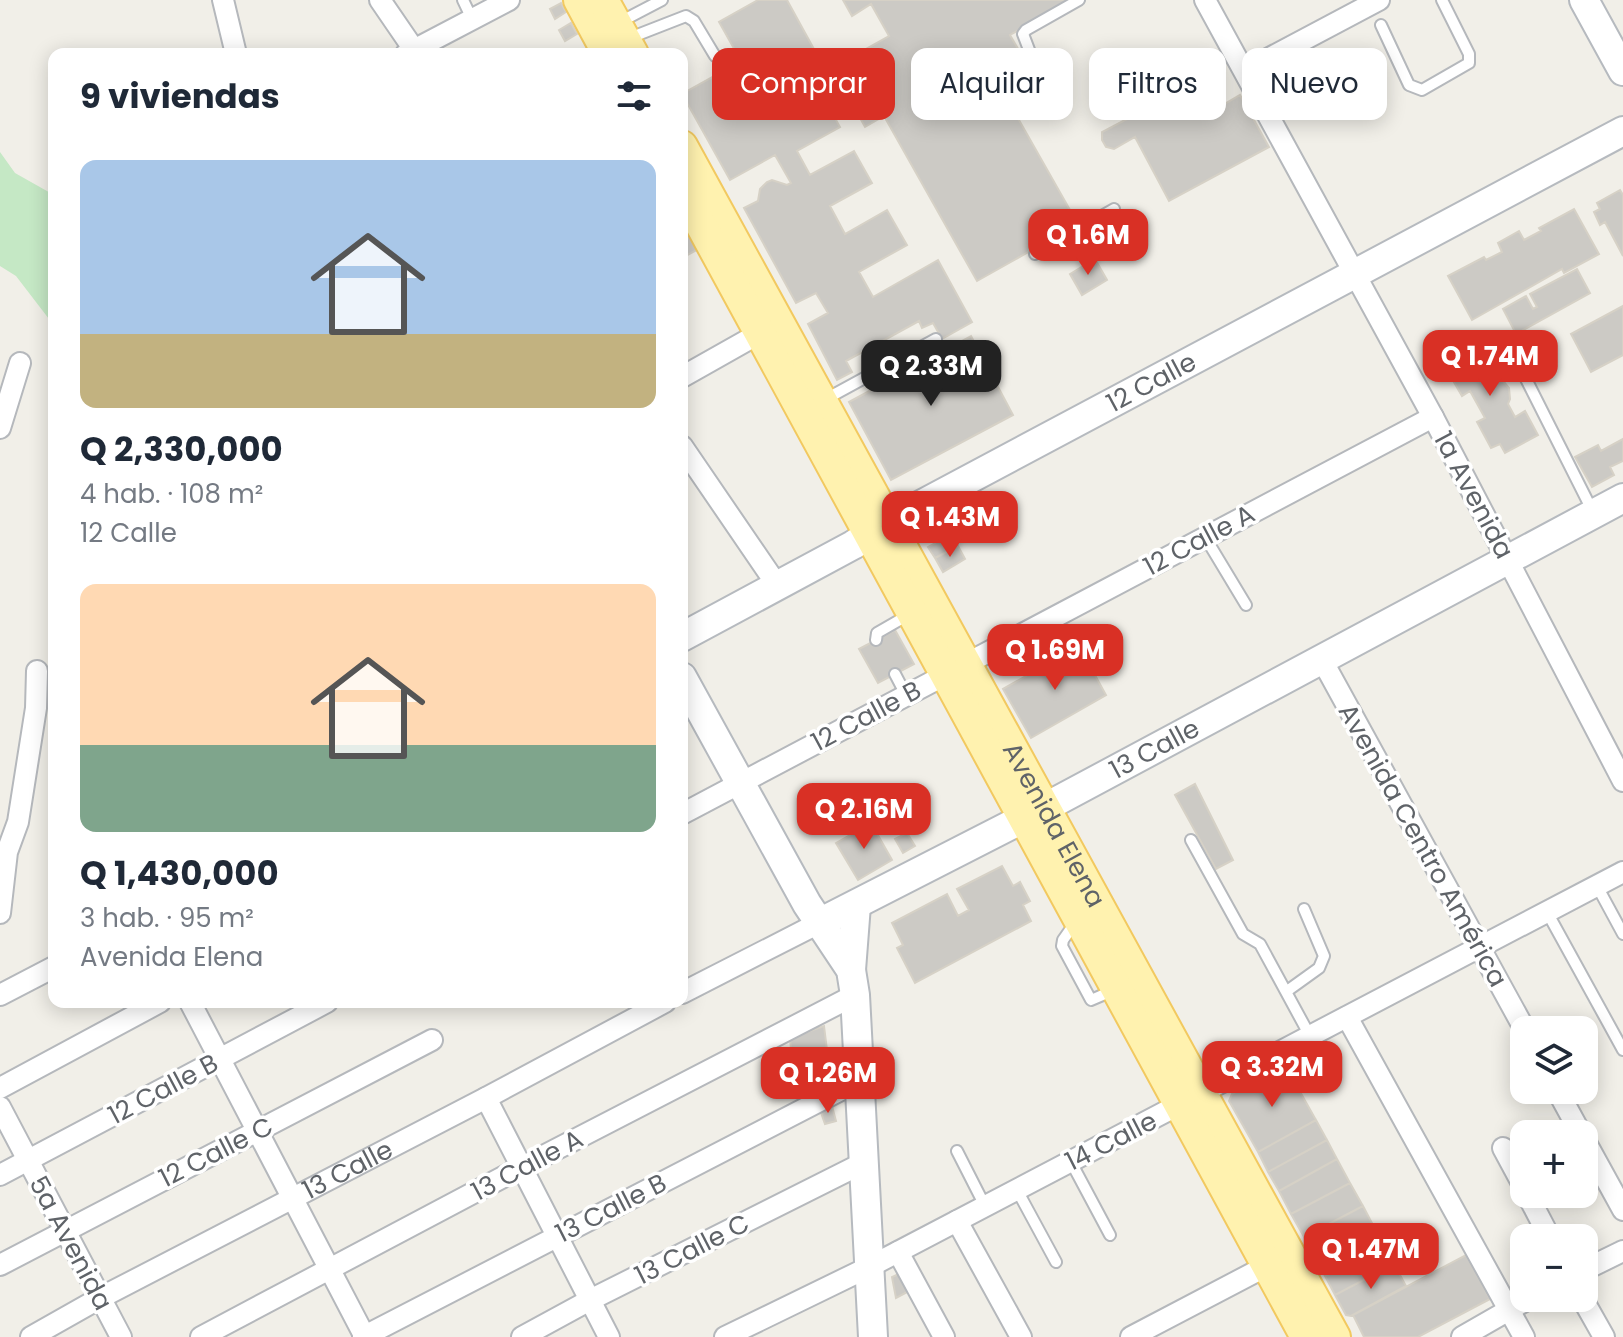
<!DOCTYPE html>
<html lang="es">
<meta charset="utf-8">
<style>
body{margin:0;font-family:Poppins,sans-serif;background:#f2f2f3;color:#1f2937;height:100vh;display:flex;flex-direction:column;font-size:30px;white-space:nowrap}
*{box-sizing:border-box;margin:0}
p{font-size:26px;color:#747a83}
.icon{flex:none;width:44px;height:44px;fill:none;stroke:currentColor;stroke-width:2;stroke-linecap:round;stroke-linejoin:round}
.map{position:relative;flex:1;overflow:hidden}
.drawer{position:absolute;left:48px;top:48px;width:640px;height:960px;display:flex;flex-direction:column;background:#fff;border-radius:16px;box-shadow:0 4px 20px #0003}
.drawer>*{flex:none}
.top-card{position:absolute;left:712px;top:48px;width:760px;height:72px;display:flex;gap:16px}
.buttons{position:absolute;left:1510px;top:1016px;display:grid;gap:16px}
.buttons a{display:grid;place-items:center;width:88px;height:88px;border-radius:16px;background:#fff;box-shadow:0 4px 20px #0003;font-size:40px}
.price{position:absolute;translate:-50% -68px;padding:0 18px;border-radius:16px;background:#d93025;color:#fff;font-size:26px;line-height:52px;filter:drop-shadow(0 2px 4px #0008)}
.price::after{content:'';position:absolute;left:50%;top:48px;width:24px;height:18px;margin-left:-12px;background:inherit;clip-path:polygon(0 0,100% 0,50% 100%)}
.price.on{background:#222;color:#fff}
ul{padding:0;list-style:none}
li{display:grid;align-content:center;gap:16px;height:424px;padding:0 32px}
li span{display:grid;place-items:center;height:248px;border-radius:16px;color:#555}
li>.icon{margin-inline-start:auto}
span .icon{width:144px;height:144px;fill:#fffc;stroke-width:1}
li b{font-size:34px}
h2{display:flex;justify-content:space-between;align-items:center;height:96px;padding:0 32px;font-size:34px}
.tag{padding:0 28px;border-radius:16px;background:#fff;box-shadow:0 4px 20px #0003;font-size:28px;line-height:72px}
.tag.on{background:#d93025;color:#fff}
.map>svg:first-child{display:block}
.green{fill:#c5e8c5}
.building{fill:#cccac5;stroke:#d6d1c6;stroke-width:2}
.lines{fill:none;stroke-linecap:round;stroke-linejoin:round}
.lane-casing{stroke:#b5b8bc;stroke-width:14}
.street-casing{stroke:#b5b8bc;stroke-width:24}
.secondary-casing{stroke:#b6babf;stroke-width:32}
.primary-casing{stroke:#f2c960;stroke-width:34}
.lane{stroke:#fff;stroke-width:10}
.street{stroke:#fff;stroke-width:20}
.secondary{stroke:#fff;stroke-width:28}
.primary{stroke:#fff2af;stroke-width:30}
.labels{text-anchor:middle;stroke-width:7;stroke-linejoin:round;paint-order:stroke}
.street-label{font-size:26px;fill:#5f6368;stroke:#fff}
</style>
<div class="map">
<svg width="1623" height="1337" viewBox="0 0 1623 1337">
<rect width="100%" height="100%" fill="#f1efe8"/>
<path class="green" d="M0,152L15,173L54,195V347L49,319L16,276L0,266Z"/>
<path class="building" d="M758,0H787L831,80L775,110L778,115L820,91L840,127L797,151L810,175L854,151L872,183L830,206L845,234L887,210L907,245L859,272L873,297L938,260L972,322L942,339L933,323L922,328L919,321L846,361L852,372L837,380L808,324L828,313L816,293L796,303L744,208L758,201L760,189L767,182L772,180L787,185L791,183L775,155L730,180L682,94L741,61L719,22Z
M843,0H1072L1010,35L1028,66L998,83L1078,224L977,281L884,116L865,127L832,68L889,36L871,4L852,16Z
M561,3L566,12L555,19L550,9Z
M571,23L577,34L565,41L559,30Z
M1219,57L1222,70L1195,84L1209,113L1240,95L1269,147L1169,201L1135,137L1114,149L1106,147L1102,140V132L1127,119L1113,94L1133,83L1145,104L1181,85L1178,79Z
M1620,190L1623,195V256L1605,222L1600,225L1594,212L1600,209L1597,203Z
M1574,209L1599,254L1564,273L1562,269L1472,320L1448,276L1484,257L1486,260L1502,252L1498,243L1519,231L1524,240L1541,231L1539,228Z
M694,227L704,246L682,258V233Z
M1095,259L1107,280L1082,295L1070,274Z
M1577,269L1590,293L1516,334L1503,309L1526,296L1533,309L1537,307L1530,294Z
M1623,306V355L1591,372L1571,334Z
M971,336L1013,415L891,480L849,402Z
M1484,337L1494,355L1484,360L1494,379L1503,381L1509,388L1510,399L1508,404L1515,417L1525,411L1538,435L1505,453L1500,444L1491,448L1477,422L1485,418L1470,391L1462,396L1447,370L1455,365L1450,356Z
M1623,439V461L1610,467L1614,475L1592,487L1575,457L1598,445L1601,451Z
M951,534L958,546L935,558L928,547Z
M958,546L965,559L943,572L935,558Z
M895,630L914,664L878,683L859,649Z
M1079,646L1106,695L1031,738L1003,689Z
M1195,784L1233,860L1216,869L1175,795Z
M871,823L892,860L858,880L836,843Z
M907,833L915,846L903,853L895,839Z
M1002,866L1013,886L1020,882L1030,901L1023,905L1031,921L915,983L897,948L903,945L892,923L947,894L958,916L969,910L957,889Z
M824,1026L831,1082L795,1095L790,1038Z
M1285,1065L1316,1120L1258,1152L1229,1101L1232,1094Z
M832,1106L836,1121L825,1124L820,1110Z
M1316,1120L1327,1140L1268,1172L1258,1152Z
M1327,1140L1337,1159L1279,1191L1268,1172Z
M1337,1159L1350,1183L1291,1214L1279,1191Z
M1350,1183L1363,1206L1304,1237L1291,1214Z
M1363,1206L1373,1225L1315,1257L1304,1237Z
M1373,1225L1384,1245L1325,1276L1315,1257Z
M1384,1245L1394,1264L1335,1295L1325,1276Z
M1466,1255L1490,1299L1418,1337H1364L1353,1315Z
M1394,1264L1406,1286L1351,1316L1346,1315L1335,1295Z
M905,1271L913,1289L896,1298L892,1277Z"/>
<g class="lines">
<defs>
<path id="lane" d="M463,0L472,19
M618,23L662,0
M1381,25L1409,85L1422,90L1469,63V54L1442,0
M627,39L686,16L694,21L715,56
M1036,68L1023,34L1026,30L1079,0
M1035,254L1114,209
M1512,351L1593,512
M824,400L936,339
M1205,537L1246,605
M876,640L877,633L910,614
M895,674L906,695
M1191,840L1243,934L1260,944L1310,1036
M1597,886L1623,934
M1547,912L1623,1050
M1075,923L1063,940L1062,946L1091,1000L1112,991
M1287,991L1319,968L1324,956L1304,909
M957,1151L985,1206
M1071,1162L1110,1235
M1017,1190L1056,1262"/>
<g id="street">
<path d="M223,0L236,54"/>
<path d="M380,0L417,54"/>
<path d="M1205,0L1433,417L1623,781"/>
<path d="M406,54L509,0"/>
<path d="M1245,71L1379,0"/>
<path d="M682,377L769,328"/>
<path d="M0,428L20,363"/>
<path d="M682,446L777,585"/>
<path d="M1322,660L1525,1030"/>
<path d="M682,814L1433,417"/>
<path d="M0,913L7,852L18,822L36,708L37,671"/>
<path d="M682,993L819,923"/>
<path d="M0,995L54,967"/>
<path d="M190,1002L365,1337"/>
<path d="M1347,1017L1524,1337"/>
<path d="M0,1088L160,1002"/>
<path d="M1557,1090L1581,1134"/>
<path d="M486,1098L609,1337"/>
<path d="M0,1107L121,1337"/>
<path d="M1584,1139L1623,1210"/>
<path d="M1503,1148L1524,1187"/>
<path d="M0,1175L327,1002"/>
<path d="M1527,1194L1550,1238"/>
<path d="M957,1221L1021,1337"/>
<path d="M898,1252L944,1337"/>
<path d="M0,1265L432,1040"/>
<path d="M1584,1270L1623,1251"/>
<path d="M1582,1298L1604,1337"/>
<path id="s1" d="M31,1337L100,1298L486,1098L665,1002"/>
<path d="M201,1337L522,1167L855,995"/>
<path d="M363,1337L860,1080"/>
<path d="M522,1337L590,1300L863,1163"/>
<path d="M725,1337L869,1267L1623,872"/>
<path d="M1131,1337L1276,1261"/>
<path d="M1462,1337L1530,1298"/>
</g>
<g id="secondary">
<path d="M1584,0L1623,71"/>
<path id="s2" d="M682,637L853,545L898,517L1623,131"/>
<path d="M682,677L807,904L851,970L855,995L873,1337"/>
<path id="s3" d="M819,923L1044,808L1623,498"/>
<path d="M851,970L856,905"/>
</g>
<g id="primary">
<path d="M579,0L608,54"/>
<path d="M603,0L633,54"/>
<path id="s4" d="M682,146L1335,1337"/>
<path d="M682,190L1306,1337"/>
</g>
</defs>
<use href="#lane" class="lane-casing"/>
<use href="#street" class="street-casing"/>
<use href="#secondary" class="secondary-casing"/>
<use href="#primary" class="primary-casing"/>
<use href="#lane" class="lane"/>
<use href="#street" class="street"/>
<use href="#secondary" class="secondary"/>
<use href="#primary" class="primary"/>
</g>
<g class="labels">
<g class="street-label">
<text dy="9" stroke="none"><textPath href="#s2" startOffset="534">12 Calle</textPath></text>
<text transform="translate(1474 495) rotate(62)" y="9">1a Avenida</text>
<text transform="translate(1199 540) rotate(-28)" y="9">12 Calle A</text>
<text transform="translate(866 716) rotate(-28)" y="9">12 Calle B</text>
<text dy="9" stroke="none"><textPath href="#s3" startOffset="378">13 Calle</textPath></text>
<text dy="9" stroke="none"><textPath href="#s4" startOffset="774">Avenida Elena</textPath></text>
<text transform="translate(1423 845) rotate(61)" y="9">Avenida Centro América</text>
<text transform="translate(163 1089) rotate(-28)" y="9">12 Calle B</text>
<text transform="translate(1111 1141) rotate(-27)" y="9">14 Calle</text>
<text transform="translate(216 1152) rotate(-27)" y="9">12 Calle C</text>
<text transform="translate(527 1165) rotate(-28)" y="9">13 Calle A</text>
<text dy="9" stroke="none"><textPath href="#s1" startOffset="358">13 Calle</textPath></text>
<text transform="translate(611 1208) rotate(-27)" y="9">13 Calle B</text>
<text transform="translate(71 1243) rotate(62)" y="9">5a Avenida</text>
<text transform="translate(692 1249) rotate(-27)" y="9">13 Calle C</text>
</g>
</g>
</svg>
<div class="buttons">
<a><svg class="icon" aria-label="layers" viewBox="0 0 24 24"><path d="M12 4l9 5-9 5-9-5zM3 14l9 5 9-5"/></svg></a>
<a>+</a>
<a>−</a>
</div>
<b class="price" style="left:1088px;top:277px">Q 1.6M</b>
<b class="price" style="left:1490px;top:398px">Q 1.74M</b>
<b class="price on" style="left:931px;top:408px">Q 2.33M</b>
<b class="price" style="left:950px;top:559px">Q 1.43M</b>
<b class="price" style="left:1055px;top:692px">Q 1.69M</b>
<b class="price" style="left:864px;top:851px">Q 2.16M</b>
<b class="price" style="left:1272px;top:1109px">Q 3.32M</b>
<b class="price" style="left:828px;top:1115px">Q 1.26M</b>
<b class="price" style="left:1371px;top:1291px">Q 1.47M</b>
<div class="top-card">
<a class="tag on">Comprar</a>
<a class="tag">Alquilar</a>
<a class="tag">Filtros</a>
<a class="tag">Nuevo</a>
</div>
<section class="drawer">
<h2>9 viviendas<svg class="icon" aria-label="filters" viewBox="0 0 24 24"><path d="M4 7h16M4 17h16"/><circle cx="9" cy="7" r="2"/><circle cx="15" cy="17" r="2"/></svg></h2>
<ul>
<li><span style="background:linear-gradient(#a9c7e8 70%,#c2b280 0)"><svg class="icon" aria-label="home" viewBox="0 0 24 24"><path d="M3 11l9-7 9 7M6 9v11h12V9"/></svg></span><div><b>Q 2,330,000</b><p>4 hab. · 108 m²</p><p>12 Calle</p></div></li>
<li><span style="background:linear-gradient(#ffd9b3 65%,#7fa58c 0)"><svg class="icon" aria-label="home" viewBox="0 0 24 24"><path d="M3 11l9-7 9 7M6 9v11h12V9"/></svg></span><div><b>Q 1,430,000</b><p>3 hab. · 95 m²</p><p>Avenida Elena</p></div></li>
</ul>
</section>
</div>
